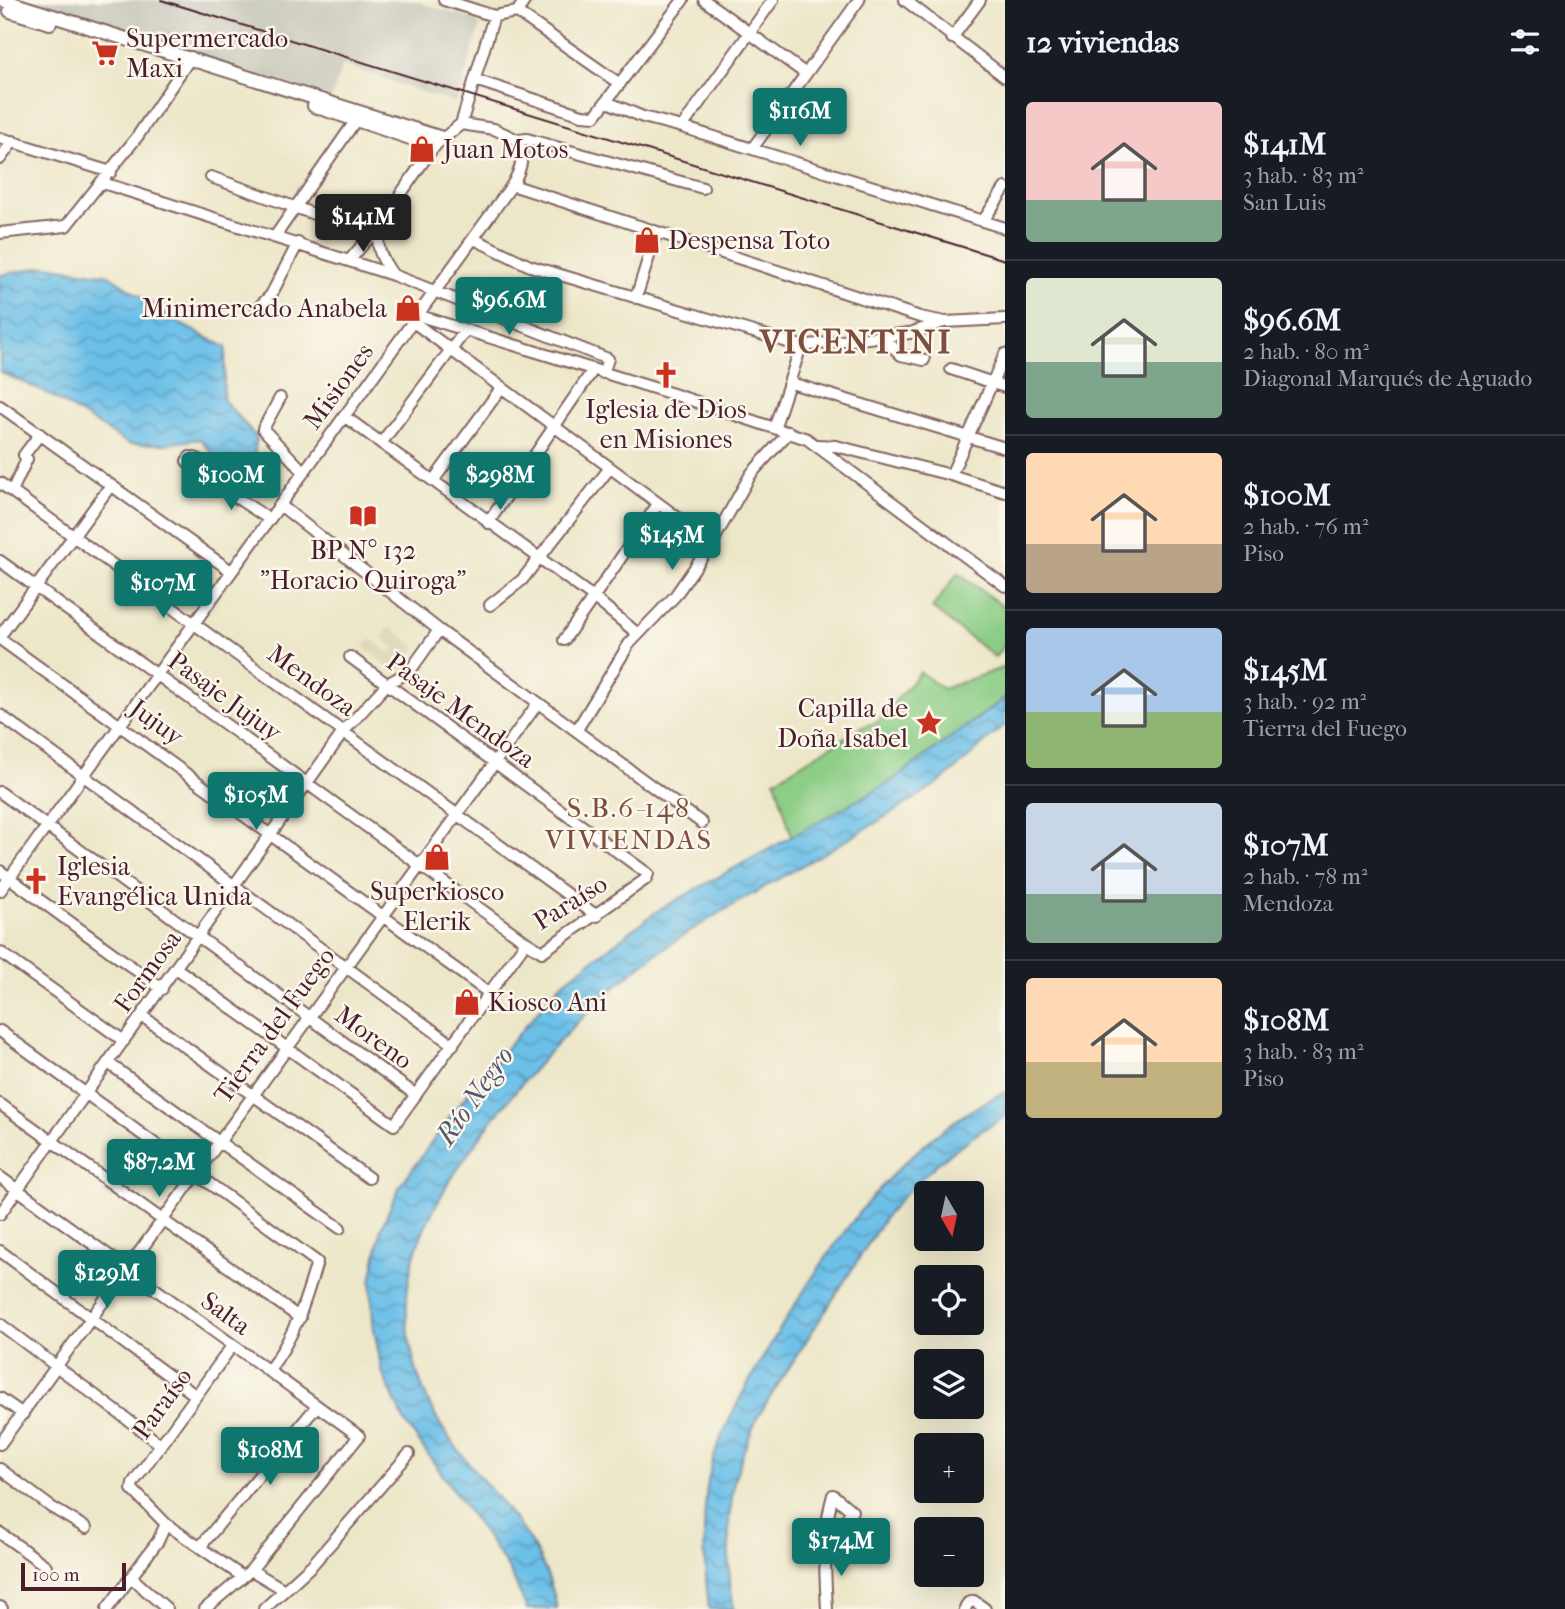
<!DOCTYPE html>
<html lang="es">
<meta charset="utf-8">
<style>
body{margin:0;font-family:"IM FELL French Canon",serif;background:#20242c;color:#f1f3f6;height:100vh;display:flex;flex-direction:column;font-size:26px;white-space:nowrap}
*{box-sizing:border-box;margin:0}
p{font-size:23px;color:#9ea1a6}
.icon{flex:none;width:38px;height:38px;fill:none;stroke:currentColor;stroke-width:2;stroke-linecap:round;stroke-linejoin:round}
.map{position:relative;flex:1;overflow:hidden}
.details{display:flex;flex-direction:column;background:#171b24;width:560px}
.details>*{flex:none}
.needle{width:46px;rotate:171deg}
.tools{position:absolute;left:914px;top:1181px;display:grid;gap:14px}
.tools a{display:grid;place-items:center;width:70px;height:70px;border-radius:7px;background:#171b24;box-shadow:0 7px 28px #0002;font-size:35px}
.scale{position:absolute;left:21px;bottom:18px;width:105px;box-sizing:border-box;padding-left:7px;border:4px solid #4a1f2b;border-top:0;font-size:19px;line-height:24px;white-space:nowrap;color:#4a1f2b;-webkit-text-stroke:5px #fbf7ec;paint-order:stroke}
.price{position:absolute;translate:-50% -60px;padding:0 16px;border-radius:7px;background:#0f766e;color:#fff;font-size:23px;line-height:46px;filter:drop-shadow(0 2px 4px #0008)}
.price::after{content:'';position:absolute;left:50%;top:42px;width:21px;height:16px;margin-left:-10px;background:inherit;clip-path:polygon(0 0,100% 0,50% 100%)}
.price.current{background:#222;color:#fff}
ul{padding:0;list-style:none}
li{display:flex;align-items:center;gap:21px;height:175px;padding:0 21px}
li+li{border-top:2px solid #363941}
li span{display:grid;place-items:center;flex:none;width:196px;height:140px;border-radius:7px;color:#555}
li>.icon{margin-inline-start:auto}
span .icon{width:84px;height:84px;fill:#fffc;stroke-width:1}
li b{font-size:30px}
h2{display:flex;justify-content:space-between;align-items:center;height:84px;padding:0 21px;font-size:30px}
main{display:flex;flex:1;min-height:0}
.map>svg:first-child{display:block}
.built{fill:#ded8b7}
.railway{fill:#c5c5b8}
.green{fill:#8cce86;stroke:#6b7658;stroke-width:2}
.water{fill:url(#water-waves);stroke:#5b708a;stroke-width:2}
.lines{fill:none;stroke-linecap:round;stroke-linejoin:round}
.minor-casing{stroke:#836562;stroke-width:14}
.major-casing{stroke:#836562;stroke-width:16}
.minor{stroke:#fff;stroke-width:10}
.major{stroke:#fff;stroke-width:12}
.rail{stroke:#4a1f2b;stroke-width:2}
.labels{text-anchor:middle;stroke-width:5;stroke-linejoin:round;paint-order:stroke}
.poi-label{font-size:26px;fill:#4a1f2b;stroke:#fbf7ec;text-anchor:start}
.street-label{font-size:26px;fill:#4a1f2b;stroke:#fbf7ec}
.neighbourhood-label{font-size:28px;letter-spacing:2px;fill:#7e4f3f;stroke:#fbf7ec}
.water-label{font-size:28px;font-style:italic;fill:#56576d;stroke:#fbf7ec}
.district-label{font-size:33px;font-weight:bold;letter-spacing:2px;fill:#7e4f3f;stroke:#fbf7ec}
</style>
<main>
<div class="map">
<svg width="1005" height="1609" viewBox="0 0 1005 1609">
<defs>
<pattern id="water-waves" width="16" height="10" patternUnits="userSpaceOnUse" patternTransform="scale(1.75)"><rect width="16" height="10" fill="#6cc0e8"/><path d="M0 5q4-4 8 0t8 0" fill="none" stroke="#5b9bbc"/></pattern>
</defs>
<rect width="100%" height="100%" fill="#fbf7ec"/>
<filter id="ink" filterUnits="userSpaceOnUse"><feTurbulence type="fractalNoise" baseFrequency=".0143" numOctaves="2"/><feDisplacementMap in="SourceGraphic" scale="14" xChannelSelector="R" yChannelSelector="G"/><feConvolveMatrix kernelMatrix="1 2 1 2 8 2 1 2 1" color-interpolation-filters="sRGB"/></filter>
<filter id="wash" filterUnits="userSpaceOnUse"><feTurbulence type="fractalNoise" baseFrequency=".00686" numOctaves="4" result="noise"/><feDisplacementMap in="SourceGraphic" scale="28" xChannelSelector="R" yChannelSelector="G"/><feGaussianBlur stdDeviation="1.57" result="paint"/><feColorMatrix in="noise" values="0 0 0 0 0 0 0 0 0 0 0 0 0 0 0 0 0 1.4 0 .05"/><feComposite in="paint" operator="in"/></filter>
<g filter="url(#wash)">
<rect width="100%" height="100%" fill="#ede7c9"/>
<path class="built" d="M390,627L417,647L406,662L397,656L395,660L403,666L397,674L363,647L370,639L391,654L395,648L382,638Z"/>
<path class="railway" d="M15,0H411L476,20L480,27L456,103L342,65L332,98Z"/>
<path class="green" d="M958,573L1005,608V644L995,657L932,608Z
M1005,667V698L890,782L792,837L775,780L862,727L878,722L920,672L943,689Z"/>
<path class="water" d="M46,266L109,275L182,325L226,347L223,399L257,438L250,478L231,475L200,439L165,444H129L45,392L0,372V275Z
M1005,698V725C980,745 958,771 931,788C842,848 744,893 656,954C577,1009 449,1156 417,1247C407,1276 404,1307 409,1337C415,1375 429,1411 452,1442C492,1496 545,1540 557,1609H527L509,1569L403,1419L382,1372L373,1323L371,1282L381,1228L400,1186L460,1103L560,985L657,911L890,782Z
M1005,1092V1117C960,1142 919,1176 886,1216L757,1418L744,1450L734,1481L729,1521V1577L734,1609H709C704,1566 700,1502 713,1460C727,1417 752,1376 775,1337C833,1241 900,1141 1005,1092Z"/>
</g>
<g filter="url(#ink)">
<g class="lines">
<defs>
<path id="minor" d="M444,0L494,16L517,12
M704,0L806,74
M905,0L1005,77
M517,12L620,84
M517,12L525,0
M952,38L980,0
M475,80L582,115L595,116L683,0
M607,102L643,117L682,127L1005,228
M461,124L494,129L518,140L527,139L703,188
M682,127L773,0
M0,138L111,172
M752,149L859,0
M0,159L13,141
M211,177L372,235
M103,183L393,275L608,359L603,373
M512,185L920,317L945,322L1005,319
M983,221L1005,188
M380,227C375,247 381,258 393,275
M0,233L66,226L137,137L191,57
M276,235L356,120
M474,239L530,266L801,346L910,333L944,322
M349,261L380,224L434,146L461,124L494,16
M636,298L656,234
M257,309L271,295L298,243
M417,315L673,394L807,439L1005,586
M412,321L712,543
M883,337L901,355L924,360
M951,369L1005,387
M791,383L1005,448
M280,398L263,429L304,472
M0,406L231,571
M344,416L593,597L638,634
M775,426L801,346
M382,442L465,331
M817,445L836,446L951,475L1005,492
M951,475L1005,354
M210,480L187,461L190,457L198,459L210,480L269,519
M433,481L502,387
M0,483L597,916
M12,491L27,459L24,455L40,434
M280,505L439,630L702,823
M488,523L593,370
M0,561L526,942
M490,605L522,580L609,469
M0,636L111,485
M0,639L489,993
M564,640L658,504
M0,715L453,1045
M578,728L629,644L675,596L712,543L751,474L789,432
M0,792L416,1095
M0,871L162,989
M0,891L512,185C521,170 525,157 518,140
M0,952L124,1041
M176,968L394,1125L526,942L542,952L646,879L648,874L350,657
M142,1016L369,1178
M0,1031L317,1262C305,1302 295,1337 268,1371
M108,1063L340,1228
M0,1104L300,1318
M0,1177L359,1436L251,1570L205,1609
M0,1214L344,731L387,684L410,671L439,630
M0,1251L195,1395
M0,1324L160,1444
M232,1346L133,1483L132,1489L166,1524L243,1577
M0,1398L23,1414
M0,1444L538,703
M0,1469L51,1507L86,1528
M0,1533L46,1566
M200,1547L316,1407
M824,1549L852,1511L833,1495C822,1534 825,1569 827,1609
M251,1570L283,1589
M132,1578L167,1609
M107,1609L158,1541L166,1524
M264,1609L312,1565L409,1454
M965,1609L968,1603L974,1601L985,1609"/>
<path id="major" d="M2,0L445,139
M10,11L50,23
M314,106L434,146
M0,1608L1,1609"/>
</defs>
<use href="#minor" class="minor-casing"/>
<use href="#major" class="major-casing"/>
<use href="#minor" class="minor"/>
<use href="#major" class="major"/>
<path class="rail" d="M161,0L1005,260"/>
</g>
</g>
<defs>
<symbol id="supermarket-bare" viewBox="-9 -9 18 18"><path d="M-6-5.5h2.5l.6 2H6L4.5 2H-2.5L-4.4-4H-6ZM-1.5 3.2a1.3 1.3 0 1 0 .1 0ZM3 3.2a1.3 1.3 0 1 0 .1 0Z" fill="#c8321e" stroke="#fbf7ec" stroke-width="2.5" paint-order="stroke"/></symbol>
<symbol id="shop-bare" viewBox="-9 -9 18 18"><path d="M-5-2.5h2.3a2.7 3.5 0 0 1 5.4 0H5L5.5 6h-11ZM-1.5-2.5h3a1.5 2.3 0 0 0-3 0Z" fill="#c8321e" stroke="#fbf7ec" stroke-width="2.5" paint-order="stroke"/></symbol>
<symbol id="church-bare" viewBox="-9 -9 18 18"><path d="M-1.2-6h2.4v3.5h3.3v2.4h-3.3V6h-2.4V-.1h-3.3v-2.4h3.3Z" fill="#c8321e" stroke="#fbf7ec" stroke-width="2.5" paint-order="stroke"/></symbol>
<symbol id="library-bare" viewBox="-9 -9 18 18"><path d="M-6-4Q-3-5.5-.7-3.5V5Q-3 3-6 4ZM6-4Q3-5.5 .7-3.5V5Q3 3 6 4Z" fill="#c8321e" stroke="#fbf7ec" stroke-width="2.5" paint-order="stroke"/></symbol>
<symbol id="sight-bare" viewBox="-9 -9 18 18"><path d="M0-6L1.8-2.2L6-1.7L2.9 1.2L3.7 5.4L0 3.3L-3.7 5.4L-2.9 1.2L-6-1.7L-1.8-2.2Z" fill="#c8321e" stroke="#fbf7ec" stroke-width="2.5" paint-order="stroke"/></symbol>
</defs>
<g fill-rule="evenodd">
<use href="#supermarket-bare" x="86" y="34" width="38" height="38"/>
<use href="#shop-bare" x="403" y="130" width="38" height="38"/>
<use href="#shop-bare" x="628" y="221" width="38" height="38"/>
<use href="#shop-bare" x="389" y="289" width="38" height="38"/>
<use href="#church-bare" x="647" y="356" width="38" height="38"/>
<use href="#library-bare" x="344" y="497" width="38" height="38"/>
<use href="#sight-bare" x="910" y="704" width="38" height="38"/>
<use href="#shop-bare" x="418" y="838" width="38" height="38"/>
<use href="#church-bare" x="17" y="862" width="38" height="38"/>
<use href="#shop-bare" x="448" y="983" width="38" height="38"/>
</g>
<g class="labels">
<g class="poi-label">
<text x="126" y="47">Supermercado<tspan x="126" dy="30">Maxi</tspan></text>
<text x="443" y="158">Juan Motos</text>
<text x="668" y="249">Despensa Toto</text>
<text x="387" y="317" text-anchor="end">Minimercado Anabela</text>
<text x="666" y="418" text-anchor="middle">Iglesia de Dios<tspan x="666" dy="30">en Misiones</tspan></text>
<text x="363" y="559" text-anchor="middle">BP N° 132<tspan x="363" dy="30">"Horacio Quiroga"</tspan></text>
<text x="908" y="717" text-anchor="end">Capilla de<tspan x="908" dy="30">Doña Isabel</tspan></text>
<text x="57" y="875">Iglesia<tspan x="57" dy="30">Evangélica Unida</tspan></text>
<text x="437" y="900" text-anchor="middle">Superkiosco<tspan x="437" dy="30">Elerik</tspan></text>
<text x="488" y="1011">Kiosco Ani</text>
</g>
<g class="street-label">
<text transform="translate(338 386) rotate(-54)" y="9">Misiones</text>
<text transform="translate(312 680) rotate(36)" y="9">Mendoza</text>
<text transform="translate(225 696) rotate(36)" y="9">Pasaje Jujuy</text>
<text transform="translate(461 710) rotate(36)" y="9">Pasaje Mendoza</text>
<text transform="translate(157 722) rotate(36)" y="9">Jujuy</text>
<text transform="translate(570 902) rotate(-32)" y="9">Paraíso</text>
<text transform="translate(147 971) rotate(-54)" y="9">Formosa</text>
<text transform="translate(274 1025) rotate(-54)" y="9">Tierra del Fuego</text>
<text transform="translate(374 1037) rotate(36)" y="9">Moreno</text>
<text transform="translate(226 1313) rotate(36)" y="9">Salta</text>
<text transform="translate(162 1403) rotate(-54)" y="9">Paraíso</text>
</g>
<g class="neighbourhood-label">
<text x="629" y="817">S.B.6-148<tspan x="629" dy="32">VIVIENDAS</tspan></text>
</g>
<g class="water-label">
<text transform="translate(474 1095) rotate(-55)" y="10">Río Negro</text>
</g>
<g class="district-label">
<text x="856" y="353">VICENTINI</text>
</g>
</g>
</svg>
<div class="tools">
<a><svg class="needle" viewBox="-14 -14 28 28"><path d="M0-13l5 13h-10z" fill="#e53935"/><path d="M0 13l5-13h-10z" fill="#9ea1a6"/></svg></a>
<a><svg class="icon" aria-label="locate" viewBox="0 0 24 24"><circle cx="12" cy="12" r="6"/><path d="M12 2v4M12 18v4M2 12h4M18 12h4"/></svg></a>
<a><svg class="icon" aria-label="layers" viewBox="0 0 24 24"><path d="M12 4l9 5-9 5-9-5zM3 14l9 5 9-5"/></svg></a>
<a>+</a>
<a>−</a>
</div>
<div class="scale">100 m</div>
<b class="price" style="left:800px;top:148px">$116M</b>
<b class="price current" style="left:363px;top:254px">$141M</b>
<b class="price" style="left:509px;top:337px">$96.6M</b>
<b class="price" style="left:231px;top:512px">$100M</b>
<b class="price" style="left:500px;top:512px">$298M</b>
<b class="price" style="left:672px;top:572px">$145M</b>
<b class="price" style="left:163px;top:620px">$107M</b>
<b class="price" style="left:256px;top:832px">$105M</b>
<b class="price" style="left:159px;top:1199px">$87.2M</b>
<b class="price" style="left:107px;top:1310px">$129M</b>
<b class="price" style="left:270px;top:1487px">$108M</b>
<b class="price" style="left:841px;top:1578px">$174M</b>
</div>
<section class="details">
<h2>12 viviendas<svg class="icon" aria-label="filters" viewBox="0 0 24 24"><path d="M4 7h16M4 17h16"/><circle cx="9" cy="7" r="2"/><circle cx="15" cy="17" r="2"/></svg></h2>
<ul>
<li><span style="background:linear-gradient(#f6c9c9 70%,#7fa58c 0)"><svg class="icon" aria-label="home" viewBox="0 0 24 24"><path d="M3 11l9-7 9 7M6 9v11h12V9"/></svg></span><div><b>$141M</b><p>3 hab. · 83 m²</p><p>San Luis</p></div></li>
<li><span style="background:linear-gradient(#dfe7d0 60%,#7fa58c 0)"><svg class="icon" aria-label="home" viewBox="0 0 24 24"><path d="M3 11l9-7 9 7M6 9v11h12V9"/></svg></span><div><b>$96.6M</b><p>2 hab. · 80 m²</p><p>Diagonal Marqués de Aguado</p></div></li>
<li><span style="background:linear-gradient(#ffd9b3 65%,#b9a48a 0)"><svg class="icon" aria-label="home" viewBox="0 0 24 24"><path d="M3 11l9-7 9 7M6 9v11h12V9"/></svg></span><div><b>$100M</b><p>2 hab. · 76 m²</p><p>Piso</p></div></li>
<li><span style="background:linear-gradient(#a9c7e8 60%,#8fb573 0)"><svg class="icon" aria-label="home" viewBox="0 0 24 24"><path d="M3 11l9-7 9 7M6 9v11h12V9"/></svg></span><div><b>$145M</b><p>3 hab. · 92 m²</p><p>Tierra del Fuego</p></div></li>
<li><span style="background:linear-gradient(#c9d6e8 65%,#7fa58c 0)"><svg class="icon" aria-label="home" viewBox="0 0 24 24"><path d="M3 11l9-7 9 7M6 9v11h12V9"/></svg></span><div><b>$107M</b><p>2 hab. · 78 m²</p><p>Mendoza</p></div></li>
<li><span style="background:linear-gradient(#ffd9b3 60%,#c2b280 0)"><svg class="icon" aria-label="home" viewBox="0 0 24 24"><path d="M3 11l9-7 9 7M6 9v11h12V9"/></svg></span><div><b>$108M</b><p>3 hab. · 83 m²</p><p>Piso</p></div></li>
</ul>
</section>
</main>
